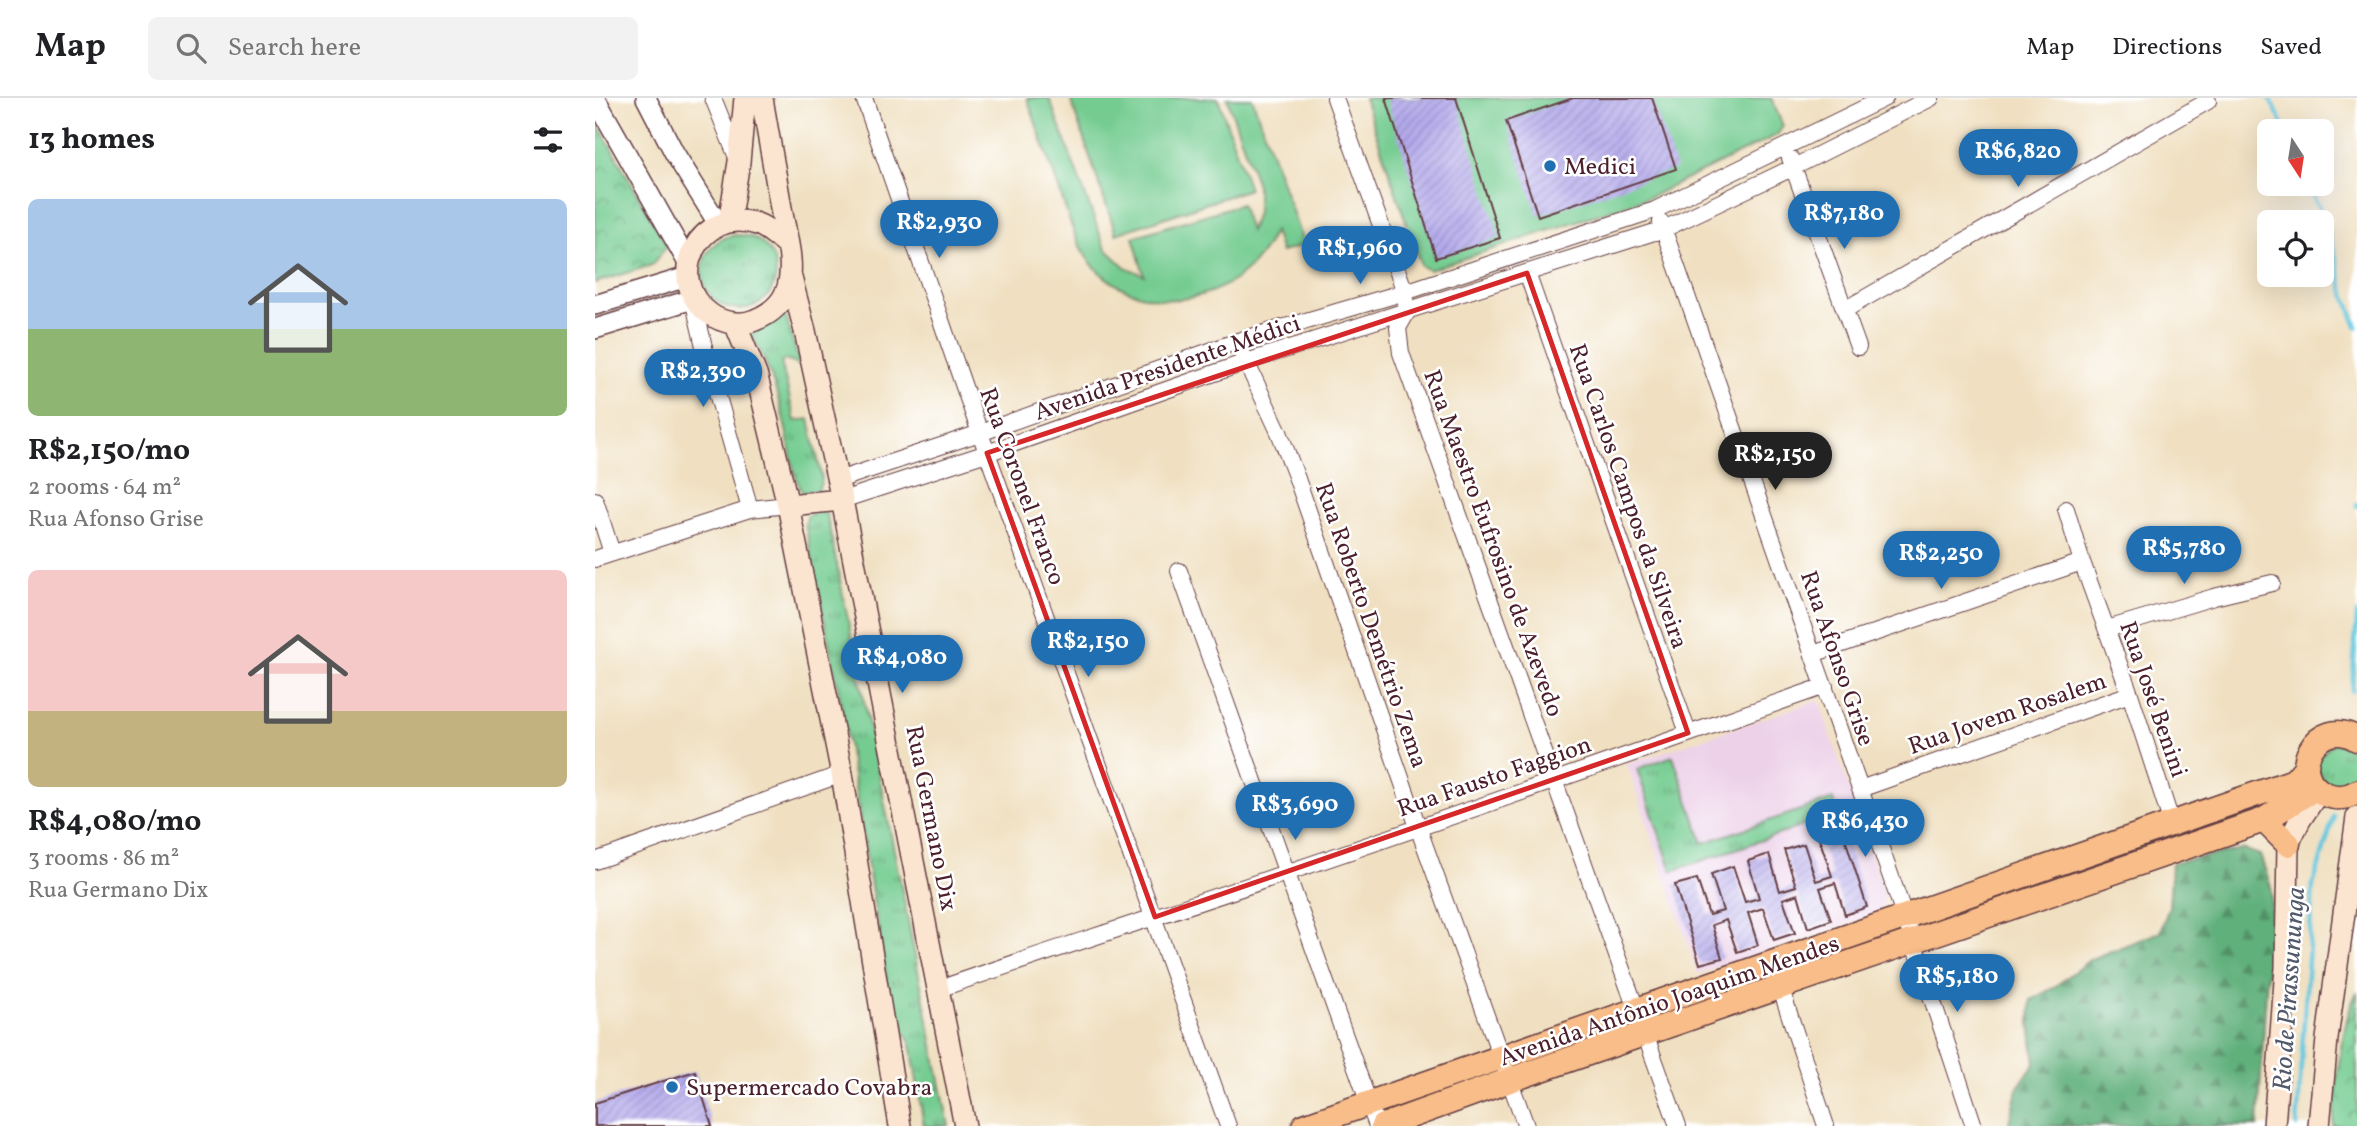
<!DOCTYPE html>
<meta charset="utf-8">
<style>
body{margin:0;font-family:Vollkorn,serif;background:#f2f2f2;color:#202124;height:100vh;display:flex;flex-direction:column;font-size:26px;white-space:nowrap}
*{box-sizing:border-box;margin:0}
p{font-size:23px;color:#757577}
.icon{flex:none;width:38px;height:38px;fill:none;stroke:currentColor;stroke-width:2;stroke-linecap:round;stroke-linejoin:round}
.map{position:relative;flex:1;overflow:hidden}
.details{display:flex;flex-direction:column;background:#fff;width:595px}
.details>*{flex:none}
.needle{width:46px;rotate:168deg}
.buttons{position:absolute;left:1662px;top:21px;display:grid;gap:14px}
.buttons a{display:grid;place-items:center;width:77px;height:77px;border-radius:10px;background:#fff;box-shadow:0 7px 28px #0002;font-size:35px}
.price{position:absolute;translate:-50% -60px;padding:0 16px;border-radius:24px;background:#1f6fb2;color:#fff;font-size:23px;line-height:46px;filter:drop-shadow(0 2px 4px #0008)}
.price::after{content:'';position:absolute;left:50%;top:42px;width:21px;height:16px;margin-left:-10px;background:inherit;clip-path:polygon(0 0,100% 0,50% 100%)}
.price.selected{background:#222;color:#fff}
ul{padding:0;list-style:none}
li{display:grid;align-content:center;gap:14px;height:371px;padding:0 28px}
li span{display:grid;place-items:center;height:217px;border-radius:10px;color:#555}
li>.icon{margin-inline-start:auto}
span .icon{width:126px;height:126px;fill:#fffc;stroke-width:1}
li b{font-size:30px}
h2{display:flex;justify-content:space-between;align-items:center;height:84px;padding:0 28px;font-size:30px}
header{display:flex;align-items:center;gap:42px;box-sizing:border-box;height:98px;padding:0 35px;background:#fff;border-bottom:2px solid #e0e0e0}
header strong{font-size:33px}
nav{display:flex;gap:38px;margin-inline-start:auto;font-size:24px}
.search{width:490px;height:63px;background:#f2f2f2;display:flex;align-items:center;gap:18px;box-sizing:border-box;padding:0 24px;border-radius:10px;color:#757577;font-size:26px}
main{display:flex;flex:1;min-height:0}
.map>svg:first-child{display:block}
.built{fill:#edd1e9}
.grass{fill:url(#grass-tufts);stroke:#60765e;stroke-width:2}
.forest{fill:url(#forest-firs);stroke:#556853;stroke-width:2}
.park{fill:url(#park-crowns);stroke:#60765e;stroke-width:2}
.pitch{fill:#75cc91;stroke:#60765e;stroke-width:2}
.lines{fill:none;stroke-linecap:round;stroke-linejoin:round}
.stream{stroke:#61c6de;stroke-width:4.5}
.building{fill:url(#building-hatch)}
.minor-casing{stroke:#633c42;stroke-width:18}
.tertiary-casing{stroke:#633c42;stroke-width:22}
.secondary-casing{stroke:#633c42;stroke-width:24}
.primary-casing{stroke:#633c42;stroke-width:27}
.minor{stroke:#fff;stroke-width:16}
.tertiary{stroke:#fff;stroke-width:19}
.secondary{stroke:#fce5d0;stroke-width:21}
.primary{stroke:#f8bd89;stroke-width:24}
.marked{fill:none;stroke:#d62828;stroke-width:5;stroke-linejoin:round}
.poi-dot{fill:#1f6fb2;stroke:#fff;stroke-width:2.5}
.labels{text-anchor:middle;stroke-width:5;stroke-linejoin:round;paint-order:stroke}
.poi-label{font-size:24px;fill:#4a1f2b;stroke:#fff;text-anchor:start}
.street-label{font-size:24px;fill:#4a1f2b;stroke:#fff}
.water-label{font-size:26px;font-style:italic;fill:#52596a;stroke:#fff}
</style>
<header>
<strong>Map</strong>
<div class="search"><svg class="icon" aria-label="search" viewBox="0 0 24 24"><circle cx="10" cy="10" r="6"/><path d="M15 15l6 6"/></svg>Search here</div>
<nav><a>Map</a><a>Directions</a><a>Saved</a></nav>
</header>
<main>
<section class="details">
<h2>13 homes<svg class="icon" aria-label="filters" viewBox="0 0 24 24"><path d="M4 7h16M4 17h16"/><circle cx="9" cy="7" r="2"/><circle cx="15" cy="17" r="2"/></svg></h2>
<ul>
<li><span style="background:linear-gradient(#a9c7e8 60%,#8fb573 0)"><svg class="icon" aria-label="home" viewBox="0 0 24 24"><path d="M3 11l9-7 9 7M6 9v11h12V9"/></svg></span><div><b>R$2,150/mo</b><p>2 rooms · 64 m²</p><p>Rua Afonso Grise</p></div></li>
<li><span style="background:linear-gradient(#f6c9c9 65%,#c2b280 0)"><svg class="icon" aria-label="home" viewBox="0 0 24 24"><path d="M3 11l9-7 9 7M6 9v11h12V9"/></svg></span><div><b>R$4,080/mo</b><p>3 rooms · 86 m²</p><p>Rua Germano Dix</p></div></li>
</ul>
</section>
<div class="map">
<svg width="1762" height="1028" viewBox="0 0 1762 1028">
<defs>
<pattern id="grass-tufts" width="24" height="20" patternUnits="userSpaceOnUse" patternTransform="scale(1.75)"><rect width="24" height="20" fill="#75cc91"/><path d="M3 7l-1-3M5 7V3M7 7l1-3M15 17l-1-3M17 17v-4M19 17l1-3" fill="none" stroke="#62a577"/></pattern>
<pattern id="forest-firs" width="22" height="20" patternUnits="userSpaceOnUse" patternTransform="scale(1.75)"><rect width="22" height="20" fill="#60b07b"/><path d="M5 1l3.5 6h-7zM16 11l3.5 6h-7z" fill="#518f65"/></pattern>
<pattern id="park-crowns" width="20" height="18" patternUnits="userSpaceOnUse" patternTransform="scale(1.75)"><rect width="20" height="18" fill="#75cc91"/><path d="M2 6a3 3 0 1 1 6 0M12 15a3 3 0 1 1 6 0" fill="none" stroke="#62a577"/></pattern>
<pattern id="building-hatch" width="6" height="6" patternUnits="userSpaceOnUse" patternTransform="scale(1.75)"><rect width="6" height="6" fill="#b1a7ec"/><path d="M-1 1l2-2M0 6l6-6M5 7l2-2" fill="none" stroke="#9287bf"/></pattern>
</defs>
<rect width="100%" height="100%" fill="#fff"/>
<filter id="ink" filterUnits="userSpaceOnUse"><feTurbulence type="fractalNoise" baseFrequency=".0143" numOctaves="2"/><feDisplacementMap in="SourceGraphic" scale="14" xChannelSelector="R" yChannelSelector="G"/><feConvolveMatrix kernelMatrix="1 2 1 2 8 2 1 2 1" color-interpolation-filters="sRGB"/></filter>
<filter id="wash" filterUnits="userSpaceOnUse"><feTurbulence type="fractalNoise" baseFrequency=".00686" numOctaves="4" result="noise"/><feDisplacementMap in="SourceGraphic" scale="28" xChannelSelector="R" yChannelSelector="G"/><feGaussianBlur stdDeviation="1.57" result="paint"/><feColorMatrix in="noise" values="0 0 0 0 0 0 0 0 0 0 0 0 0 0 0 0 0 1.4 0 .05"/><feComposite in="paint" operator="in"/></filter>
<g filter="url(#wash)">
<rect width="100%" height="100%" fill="#f0e0c1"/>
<path class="built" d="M1224,602L1290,798L1285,816L1103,876L1032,666Z"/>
<path class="grass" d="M107 174a37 37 0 1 1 74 0a37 37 0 1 1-74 0Z
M190,216L205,267L190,262L186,264L200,323L214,321L227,381L223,393L207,394C198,376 196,357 192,336C185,302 174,264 154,234Z
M226,413L232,417L354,1028H329L316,946L311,937L301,928L296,910L247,610L210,426L213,417Z
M1738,645L1762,652V682L1754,688L1732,686L1723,675V660Z
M1078,658L1108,745L1238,701L1243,716L1077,773L1042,671Z"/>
<path class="forest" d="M1648,751L1665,757L1677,792L1663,1028H1413L1423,989L1440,966L1435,925L1436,902L1458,890L1496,861L1565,834L1574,809L1577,765Z"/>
<path class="park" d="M0,21L72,148L57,167L0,185Z
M1762,894V1028H1738C1742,988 1744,929 1762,894Z"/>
<path class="pitch" d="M432,0H454L510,150L530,169L549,177L538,139L646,106L655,133L662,114V87L632,0H657L709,147L686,154L679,133C665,165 640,188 606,197C559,211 506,191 484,146C475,127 469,105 462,85C452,57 442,28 432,0Z
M475,0H623L654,91L521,136Z
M769,0H1176L1188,28L1182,37L1055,99L834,172L826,168Z"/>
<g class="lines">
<path class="stream" d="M1674,0L1692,33
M1711,86L1728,117L1739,152L1748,191L1762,229
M1762,406V408
M1757,593L1762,516
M1702,1028L1718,787L1739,718"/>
</g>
<g id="blocks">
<path class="building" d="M791,0H861L905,140L841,160Z
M978,0H1057L1081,71L943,118L911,23Z
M1247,731L1272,809L1250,817L1240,785L1225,790L1236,822L1213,830L1203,796L1188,801L1200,835L1179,842L1168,810L1153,815L1163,847L1142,854L1131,822L1117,827L1127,860L1105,866L1080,787L1102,781L1114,817L1128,813L1116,776L1138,768L1150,804L1164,800L1153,763L1174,756L1185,793L1201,788L1189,752L1209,746L1221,783L1237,778L1224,740Z
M100,973L117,1028H0V1005Z"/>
</g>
</g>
<g filter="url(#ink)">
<use href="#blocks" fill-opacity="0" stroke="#633c42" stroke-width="2"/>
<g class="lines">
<defs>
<path id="minor" d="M118,0L143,62
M269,0L385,335L633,1028
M740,0L810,194L812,214L803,230L806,255L1083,1028
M1195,60L1263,249
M1066,124L1310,819L1378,1025
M932,175L1093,635
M98,201L110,253L155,411
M1251,211L1613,3
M647,255L684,334L701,378L823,729L931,1028
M243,382L385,335L643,243L810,194L1060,112L1290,0
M0,402L17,455
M247,402L392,355L651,264L1069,131L1199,69L1336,0
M1471,411L1487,464L1535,596L1577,726
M0,461L155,411L193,407
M584,473L782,1028
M1512,531L1619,499L1677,485
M1218,556L1487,464
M1265,691L1535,596
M0,763L247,676
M1183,882L1231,1028
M344,891C415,866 487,843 559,819C784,745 1007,666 1230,588"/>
<path id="tertiary" d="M0,0L93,165
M51,0L80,56L124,127
M0,207L92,179
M0,231L98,201"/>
<path id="secondary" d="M167,0C173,37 180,73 186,110C190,135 200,164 193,189C188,205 175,216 160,222C146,228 127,225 115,216C66,182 105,107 162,126C173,130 183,139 192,147
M134,124L144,64L150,0
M195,176L210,233L247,402L370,1028
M140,225L162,279L193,407L247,676L305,1028
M193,407L247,402
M1679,1028L1691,870L1693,746L1705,722L1724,693
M1724,1028L1732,941L1762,719"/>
<path id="primary" d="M1762,641C1722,616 1689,677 1730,696C1741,701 1752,700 1762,694
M1669,722L1693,746
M709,1028L1699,683L1711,669
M788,1028L915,982L1669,722L1720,690"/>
</defs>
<use href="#minor" class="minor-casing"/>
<use href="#tertiary" class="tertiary-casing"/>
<use href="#secondary" class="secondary-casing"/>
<use href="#primary" class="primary-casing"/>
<use href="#minor" class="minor"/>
<use href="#tertiary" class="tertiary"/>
<use href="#secondary" class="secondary"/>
<use href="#primary" class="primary"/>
</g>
</g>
<path class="marked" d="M932,175L1093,635L560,819L392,355Z"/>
<g class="poi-dot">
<circle cx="955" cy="68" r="7"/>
<circle cx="77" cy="989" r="7"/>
</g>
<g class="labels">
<g class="poi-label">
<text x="969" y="76">Medici</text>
<text x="91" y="997">Supermercado Covabra</text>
</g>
<g class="street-label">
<text transform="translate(572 269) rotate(-19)" y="8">Avenida Presidente Médici</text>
<text transform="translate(428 388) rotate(70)" y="8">Rua Coronel Franco</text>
<text transform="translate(1034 398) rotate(71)" y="8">Rua Carlos Campos da Silveira</text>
<text transform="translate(899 445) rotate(70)" y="8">Rua Maestro Eufrosino de Azevedo</text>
<text transform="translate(777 527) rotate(71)" y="8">Rua Roberto Demétrio Zema</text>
<text transform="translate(1243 560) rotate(71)" y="8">Rua Afonso Grise</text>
<text transform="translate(1559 601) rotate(71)" y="8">Rua José Benini</text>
<text transform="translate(1412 615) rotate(-19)" y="8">Rua Jovem Rosalem</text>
<text transform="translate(899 678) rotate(-19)" y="8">Rua Fausto Faggion</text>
<text transform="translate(337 720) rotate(79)" y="8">Rua Germano Dix</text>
<text transform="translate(1074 902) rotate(-19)" y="8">Avenida Antônio Joaquim Mendes</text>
</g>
<g class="water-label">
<text transform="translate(1693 891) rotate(-86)" y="9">Rio de Pirassununga</text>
</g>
</g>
</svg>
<div class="buttons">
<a><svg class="needle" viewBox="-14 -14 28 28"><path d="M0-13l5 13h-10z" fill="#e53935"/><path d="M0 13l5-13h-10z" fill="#757577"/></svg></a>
<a><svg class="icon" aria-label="locate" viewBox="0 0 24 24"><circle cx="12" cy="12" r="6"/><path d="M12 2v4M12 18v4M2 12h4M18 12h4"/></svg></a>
</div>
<b class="price" style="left:1423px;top:91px">R$6,820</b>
<b class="price" style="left:1249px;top:153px">R$7,180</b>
<b class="price" style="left:344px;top:162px">R$2,930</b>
<b class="price" style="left:765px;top:188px">R$1,960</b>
<b class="price" style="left:108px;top:311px">R$2,390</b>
<b class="price selected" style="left:1180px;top:394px">R$2,150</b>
<b class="price" style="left:1589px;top:488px">R$5,780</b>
<b class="price" style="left:1346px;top:493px">R$2,250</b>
<b class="price" style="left:493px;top:581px">R$2,150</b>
<b class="price" style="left:307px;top:597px">R$4,080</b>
<b class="price" style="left:700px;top:744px">R$3,690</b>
<b class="price" style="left:1270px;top:761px">R$6,430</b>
<b class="price" style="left:1362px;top:916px">R$5,180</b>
</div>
</main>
